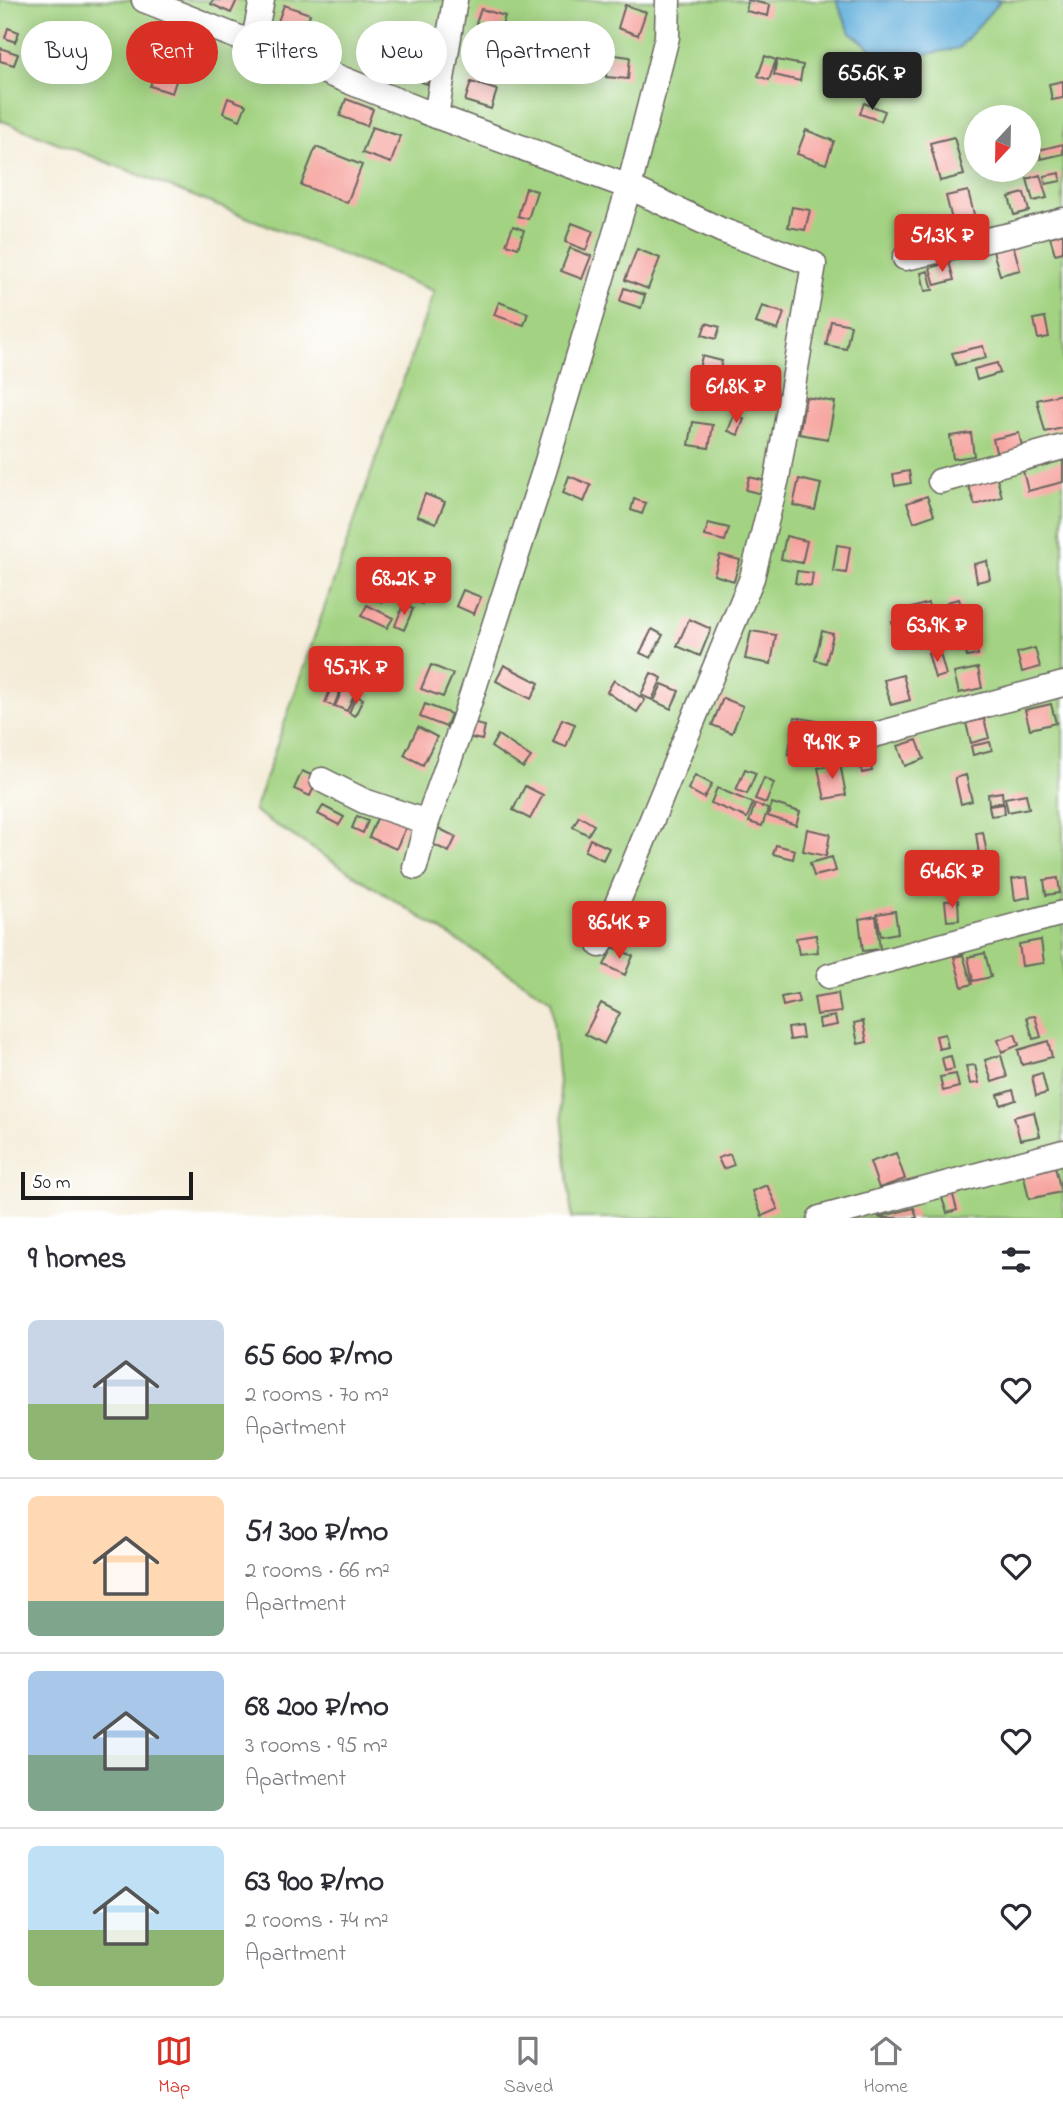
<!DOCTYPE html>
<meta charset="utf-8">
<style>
body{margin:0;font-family:"Indie Flower",sans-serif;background:#f7f7f7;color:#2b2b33;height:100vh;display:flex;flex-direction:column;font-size:26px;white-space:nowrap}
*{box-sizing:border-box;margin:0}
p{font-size:23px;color:#7c7c81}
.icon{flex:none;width:38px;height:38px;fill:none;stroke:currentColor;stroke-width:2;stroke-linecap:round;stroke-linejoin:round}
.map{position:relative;height:1218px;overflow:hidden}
.panel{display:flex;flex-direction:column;background:#fff;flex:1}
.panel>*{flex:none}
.banner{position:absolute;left:21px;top:21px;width:700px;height:63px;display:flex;gap:14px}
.needle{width:46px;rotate:202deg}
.controls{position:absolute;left:964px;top:105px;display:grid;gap:14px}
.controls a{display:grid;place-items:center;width:77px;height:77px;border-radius:50%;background:#fff;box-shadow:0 4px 18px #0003;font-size:35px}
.scale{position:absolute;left:21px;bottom:18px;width:172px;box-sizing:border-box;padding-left:7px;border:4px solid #1c1c1c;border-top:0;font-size:19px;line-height:24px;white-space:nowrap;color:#1c1c1c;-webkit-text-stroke:5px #fff;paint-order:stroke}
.price{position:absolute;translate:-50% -60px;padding:0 16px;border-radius:7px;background:#d93025;color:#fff;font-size:23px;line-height:46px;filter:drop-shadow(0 2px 4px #0008)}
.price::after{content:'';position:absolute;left:50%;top:42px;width:21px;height:16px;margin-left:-10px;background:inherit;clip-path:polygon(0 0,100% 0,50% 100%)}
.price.current{background:#222;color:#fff}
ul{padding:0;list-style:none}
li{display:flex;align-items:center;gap:21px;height:175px;padding:0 28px}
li+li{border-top:2px solid #e1e1e2}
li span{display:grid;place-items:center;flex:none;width:196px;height:140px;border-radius:10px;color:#555}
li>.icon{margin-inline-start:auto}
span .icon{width:84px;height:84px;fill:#fffc;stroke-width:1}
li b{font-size:30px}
h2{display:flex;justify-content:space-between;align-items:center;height:84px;padding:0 28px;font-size:30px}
.tag{padding:0 24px;border-radius:32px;background:#fff;box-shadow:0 4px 18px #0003;font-size:24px;line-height:63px}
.tag.current{background:#d93025;color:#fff}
.tabs{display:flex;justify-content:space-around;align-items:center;height:98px;border-top:2px solid #e1e1e2;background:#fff;font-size:19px;color:#7c7c81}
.tabs a{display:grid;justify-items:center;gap:4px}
.tabs .current{color:#d93025}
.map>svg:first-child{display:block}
.green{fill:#a3d382;stroke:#60784f;stroke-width:2;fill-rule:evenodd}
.water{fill:#62afdb;stroke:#3f667c;stroke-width:2}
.building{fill:#f6a29d}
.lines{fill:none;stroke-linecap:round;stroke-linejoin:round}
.minor-casing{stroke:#68655e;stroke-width:27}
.minor{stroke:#fff;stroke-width:24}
</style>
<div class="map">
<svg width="1063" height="1218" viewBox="0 0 1063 1218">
<rect width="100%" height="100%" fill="#fff"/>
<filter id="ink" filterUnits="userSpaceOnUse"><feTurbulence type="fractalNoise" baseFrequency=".0143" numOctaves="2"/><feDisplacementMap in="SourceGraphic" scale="14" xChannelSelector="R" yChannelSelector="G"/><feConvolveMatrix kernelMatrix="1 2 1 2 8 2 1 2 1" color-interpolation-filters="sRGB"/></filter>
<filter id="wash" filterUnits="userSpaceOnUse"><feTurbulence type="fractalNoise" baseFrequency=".00686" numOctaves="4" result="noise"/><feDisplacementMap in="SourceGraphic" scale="28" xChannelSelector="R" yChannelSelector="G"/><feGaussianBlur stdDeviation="1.57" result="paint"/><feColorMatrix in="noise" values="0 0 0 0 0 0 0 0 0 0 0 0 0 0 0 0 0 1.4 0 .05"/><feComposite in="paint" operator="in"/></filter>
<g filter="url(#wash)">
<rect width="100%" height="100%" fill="#f4ecd8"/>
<path class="green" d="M0,0H1063V1218H572L551,1000L254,811L434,291L0,120ZM976,117H1029V170H976Z"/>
<path class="water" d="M836,0H1001L959,48L913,57L877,53L850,32Z"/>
<g id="blocks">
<path class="building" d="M213,0H237L231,13L211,4Z
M748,0L770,5L768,16L746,11Z
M284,5L310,14L303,33L277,24Z
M625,5L646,12L638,35L618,28Z
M481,9L505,16L500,31L476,23Z
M8,28L19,32L15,42L5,38Z
M81,44L101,49L97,68L77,63Z
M535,46L553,48L551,66L533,64Z
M0,48L18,54L14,65L0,61Z
M608,54L630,57L628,79L606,77Z
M411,56L434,64L427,84L405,76Z
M765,56L776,60L769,80L758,76Z
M777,60L803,65L800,81L774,75Z
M157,65L179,72L172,93L150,86Z
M1063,81V98L1052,100L1049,84Z
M471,82L497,90L491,109L465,101Z
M228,98L246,105L240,120L223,113Z
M346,99L373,109L367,126L340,116Z
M864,103L885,111L881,121L860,114Z
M372,127L400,136L391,163L362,153Z
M806,130L834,141L826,164L797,154Z
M954,137L964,175L940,181L930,143Z
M1063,144V154L1041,159L1039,150Z
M316,147L362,165L347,203L301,185Z
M1060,173L1061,181L1046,184L1044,176Z
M1040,175L1047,198L1033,201L1027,179Z
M526,188L537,191L528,219L518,216Z
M968,191L976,222L954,228L946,196Z
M1024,193L1029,211L1014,215L1009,197Z
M792,207L810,210L805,230L788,227Z
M984,221L987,233L953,242L949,230Z
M572,223L593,231L586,250L565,242Z
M513,226L524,230L518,248L506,244Z
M1063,233V252L1055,254L1050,237Z
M1013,244L1020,270L1000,275L993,251Z
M570,248L591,256L582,279L561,271Z
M637,249L660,258L648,289L625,280Z
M949,262L954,280L935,285L930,268Z
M928,271L933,290L925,291L921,273Z
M624,288L645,295L641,308L620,301Z
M499,302L528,313L524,325L494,315Z
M762,306L784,313L778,330L756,323Z
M1045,317L1049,337L1038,339L1034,319Z
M831,321L851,325L846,349L826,345Z
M706,323L720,327L716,339L702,335Z
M983,346L986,358L956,365L952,353Z
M702,356L722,361L717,382L697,377Z
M997,363L1000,373L977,380L974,369Z
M1062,394L1063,428L1045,432L1037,400Z
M806,397L835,402L828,439L799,434Z
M734,415L744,419L738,435L728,431Z
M693,422L713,425L709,448L689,445Z
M971,433L974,456L953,459L950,436Z
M1019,433L1023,451L997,456L993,439Z
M1063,460V482L1028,491L1023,471Z
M909,471L911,483L895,486L893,474Z
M996,475L1002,497L975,505L968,484Z
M569,476L591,485L584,502L563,493Z
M749,477L766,481L762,494L746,490Z
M799,479L821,484L815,510L793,505Z
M425,494L445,502L436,523L417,516Z
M927,496L934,515L914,522L907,503Z
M634,499L646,503L642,514L631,510Z
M708,523L729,528L725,541L705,536Z
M786,536L807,541L802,563L781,559Z
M837,545L850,547L846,573L833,571Z
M720,555L740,560L734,581L714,575Z
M987,561L990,579L977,582L974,564Z
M797,571L813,573L811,586L795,583Z
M369,581L387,588L382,602L364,595Z
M405,588L425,596L422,604L401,596Z
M463,590L481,597L474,614L456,606Z
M959,599L963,612L951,615L947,602Z
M928,603L933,624L918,628L912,608Z
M367,605L393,618L387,628L361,616Z
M403,605L413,609L404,630L395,626Z
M689,619L711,629L700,656L677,646Z
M904,620L906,633L895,635L892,622Z
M652,629L663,635L651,658L640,653Z
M751,631L776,635L771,664L745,659Z
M822,631L833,634L826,663L815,660Z
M976,641L978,655L967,657L964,644Z
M1035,648L1040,667L1022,672L1017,653Z
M939,650L946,675L935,678L928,653Z
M431,665L453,674L443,697L421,689Z
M504,665L539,683L531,699L496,681Z
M340,668L348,671L342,685L334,682Z
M978,668L982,688L959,693L954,673Z
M651,673L662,678L652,700L641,695Z
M349,675L361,680L347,711L335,706Z
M903,675L910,700L891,705L884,680Z
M614,680L645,700L637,712L607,692Z
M662,684L679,691L671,709L654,701Z
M332,685L341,688L334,706L325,703Z
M356,696L363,699L355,716L349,713Z
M723,698L743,706L732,733L712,725Z
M425,704L451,714L446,727L420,717Z
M1051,704L1056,723L1030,729L1025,710Z
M795,717L822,722L818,743L791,737Z
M562,719L575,724L566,747L553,742Z
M984,719L989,738L971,743L966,723Z
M470,723L485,726L482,740L467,737Z
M418,727L437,737L423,765L404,755Z
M498,735L531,757L523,768L491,747Z
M791,740L812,744L810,759L788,755Z
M917,740L924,759L905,766L898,746Z
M990,742L992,750L973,755L971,746Z
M869,754L872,771L862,773L859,756Z
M840,763L846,795L825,799L818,768Z
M745,769L756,773L747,794L736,790Z
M302,771L318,778L310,796L294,789Z
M695,775L712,784L704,798L688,789Z
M966,775L972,801L961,804L955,778Z
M764,778L774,783L766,803L755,799Z
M525,786L543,795L530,819L513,810Z
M717,788L753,803L747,818L711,803Z
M1002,792L1003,802L989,804L988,794Z
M1026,794L1029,808L1008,812L1005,798Z
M772,803L800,812L796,825L768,816Z
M755,804L768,809L762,826L749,822Z
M1004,804L1005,814L991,816L989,806Z
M323,806L344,817L339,825L318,814Z
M381,809L409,821L396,849L369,837Z
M357,816L368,821L363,833L352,828Z
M579,816L594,825L588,835L573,827Z
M438,828L456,837L449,852L430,843Z
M807,829L830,834L826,856L803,851Z
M983,832L987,854L979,855L976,833Z
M590,839L609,848L603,860L585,851Z
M776,845L795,850L793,859L773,854Z
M832,857L836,871L814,876L810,863Z
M1027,877L1030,897L1015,900L1012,879Z
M1058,878L1060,893L1046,895L1044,880Z
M958,900L959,920L947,921L945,901Z
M895,911L898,933L881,936L877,914Z
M876,916L880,949L863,951L859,919Z
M816,935L818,952L799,954L796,938Z
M1041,940L1044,963L1022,966L1019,944Z
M613,947L633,956L625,975L604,965Z
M985,953L991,977L973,981L968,957Z
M963,955L972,984L962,987L954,957Z
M838,993L841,1012L817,1015L814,997Z
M797,994L799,1002L783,1006L781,997Z
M601,1003L620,1013L604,1044L585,1034Z
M835,1016L837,1025L820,1028L819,1019Z
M1035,1016L1041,1037L1033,1039L1027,1017Z
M863,1021L867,1042L858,1044L854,1023Z
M801,1026L803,1038L790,1040L788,1028Z
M945,1034L948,1047L939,1049L936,1036Z
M1015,1034L1019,1045L1002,1052L998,1040Z
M1048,1041L1052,1057L1022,1065L1018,1050Z
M1001,1055L1007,1077L992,1082L985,1060Z
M951,1056L954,1069L945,1071L942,1058Z
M975,1065L979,1083L970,1084L966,1066Z
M1042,1073L1047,1093L1036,1096L1032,1076Z
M956,1074L959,1087L943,1091L940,1077Z
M1013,1090L1016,1100L1001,1105L998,1095Z
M1034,1112L1040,1136L1020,1140L1014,1117Z
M896,1153L905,1179L879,1188L870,1162Z
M730,1154L734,1165L723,1169L718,1158Z
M1055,1166L1061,1192L1029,1199L1023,1172Z
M767,1185L778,1209L762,1216L752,1191Z
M951,1188L957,1210L947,1213L940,1192Z
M914,1208L917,1218H880L879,1217Z"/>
</g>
</g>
<g filter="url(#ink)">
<use href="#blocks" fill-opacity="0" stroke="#68655e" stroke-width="2"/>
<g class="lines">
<defs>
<path id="minor" d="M144,0L436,116L629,187L721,230L814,264L777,478L752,578L600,945
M253,44L262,0
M436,116L455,0
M905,258L1010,235L1063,220
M940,481L1063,447
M841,744L1063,684
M322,780L364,801L427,822
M415,867L427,822L464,719L545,468L629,187L667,37L668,0
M829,976L1063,913
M820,1218L1063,1152"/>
</defs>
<use href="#minor" class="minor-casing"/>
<use href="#minor" class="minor"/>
</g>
</g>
</svg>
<div class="controls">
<a><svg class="needle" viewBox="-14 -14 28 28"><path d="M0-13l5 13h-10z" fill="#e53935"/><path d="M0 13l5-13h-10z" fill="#7c7c81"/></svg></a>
</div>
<div class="scale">50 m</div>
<b class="price current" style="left:872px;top:112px">65.6K ₽</b>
<b class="price" style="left:942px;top:274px">51.3K ₽</b>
<b class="price" style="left:736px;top:425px">61.8K ₽</b>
<b class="price" style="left:404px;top:617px">68.2K ₽</b>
<b class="price" style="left:937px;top:664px">63.9K ₽</b>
<b class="price" style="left:356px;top:706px">95.7K ₽</b>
<b class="price" style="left:832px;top:781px">94.9K ₽</b>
<b class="price" style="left:952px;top:910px">64.6K ₽</b>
<b class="price" style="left:619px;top:961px">86.4K ₽</b>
<div class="banner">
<a class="tag">Buy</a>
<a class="tag current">Rent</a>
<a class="tag">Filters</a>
<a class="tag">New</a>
<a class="tag">Apartment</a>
</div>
</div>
<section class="panel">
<h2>9 homes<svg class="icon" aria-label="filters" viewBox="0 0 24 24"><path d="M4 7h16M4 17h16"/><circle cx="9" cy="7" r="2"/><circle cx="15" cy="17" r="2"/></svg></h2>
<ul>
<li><span style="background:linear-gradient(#c9d6e8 60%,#8fb573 0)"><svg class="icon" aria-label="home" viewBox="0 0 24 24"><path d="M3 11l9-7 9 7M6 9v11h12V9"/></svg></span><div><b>65 600 ₽/mo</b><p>2 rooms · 70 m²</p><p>Apartment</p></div><svg class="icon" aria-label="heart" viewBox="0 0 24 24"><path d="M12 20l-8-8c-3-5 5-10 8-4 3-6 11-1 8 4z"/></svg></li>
<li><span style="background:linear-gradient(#ffd9b3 75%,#7fa58c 0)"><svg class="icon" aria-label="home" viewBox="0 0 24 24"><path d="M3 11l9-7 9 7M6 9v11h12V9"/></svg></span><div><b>51 300 ₽/mo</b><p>2 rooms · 66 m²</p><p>Apartment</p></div><svg class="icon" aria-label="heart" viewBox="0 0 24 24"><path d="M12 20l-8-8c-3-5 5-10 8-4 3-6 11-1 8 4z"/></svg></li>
<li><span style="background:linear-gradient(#a9c7e8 60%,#7fa58c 0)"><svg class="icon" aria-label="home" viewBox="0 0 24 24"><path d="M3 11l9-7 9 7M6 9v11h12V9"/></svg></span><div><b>68 200 ₽/mo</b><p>3 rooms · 95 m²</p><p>Apartment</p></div><svg class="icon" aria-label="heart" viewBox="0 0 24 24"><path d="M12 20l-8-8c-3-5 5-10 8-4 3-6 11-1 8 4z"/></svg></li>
<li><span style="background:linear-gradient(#bfe0f5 60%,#8fb573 0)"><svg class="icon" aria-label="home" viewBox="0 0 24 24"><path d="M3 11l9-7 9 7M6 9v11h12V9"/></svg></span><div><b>63 900 ₽/mo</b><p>2 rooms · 74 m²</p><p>Apartment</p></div><svg class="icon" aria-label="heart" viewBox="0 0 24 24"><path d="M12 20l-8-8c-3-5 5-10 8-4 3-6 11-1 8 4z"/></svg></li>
</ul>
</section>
<nav class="tabs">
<a class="current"><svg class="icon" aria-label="map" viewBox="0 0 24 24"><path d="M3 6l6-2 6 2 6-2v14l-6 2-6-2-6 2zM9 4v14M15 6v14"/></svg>Map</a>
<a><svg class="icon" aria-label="saved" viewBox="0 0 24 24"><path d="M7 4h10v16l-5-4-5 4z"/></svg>Saved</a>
<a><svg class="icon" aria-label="home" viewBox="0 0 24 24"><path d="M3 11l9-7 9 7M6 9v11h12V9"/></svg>Home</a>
</nav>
